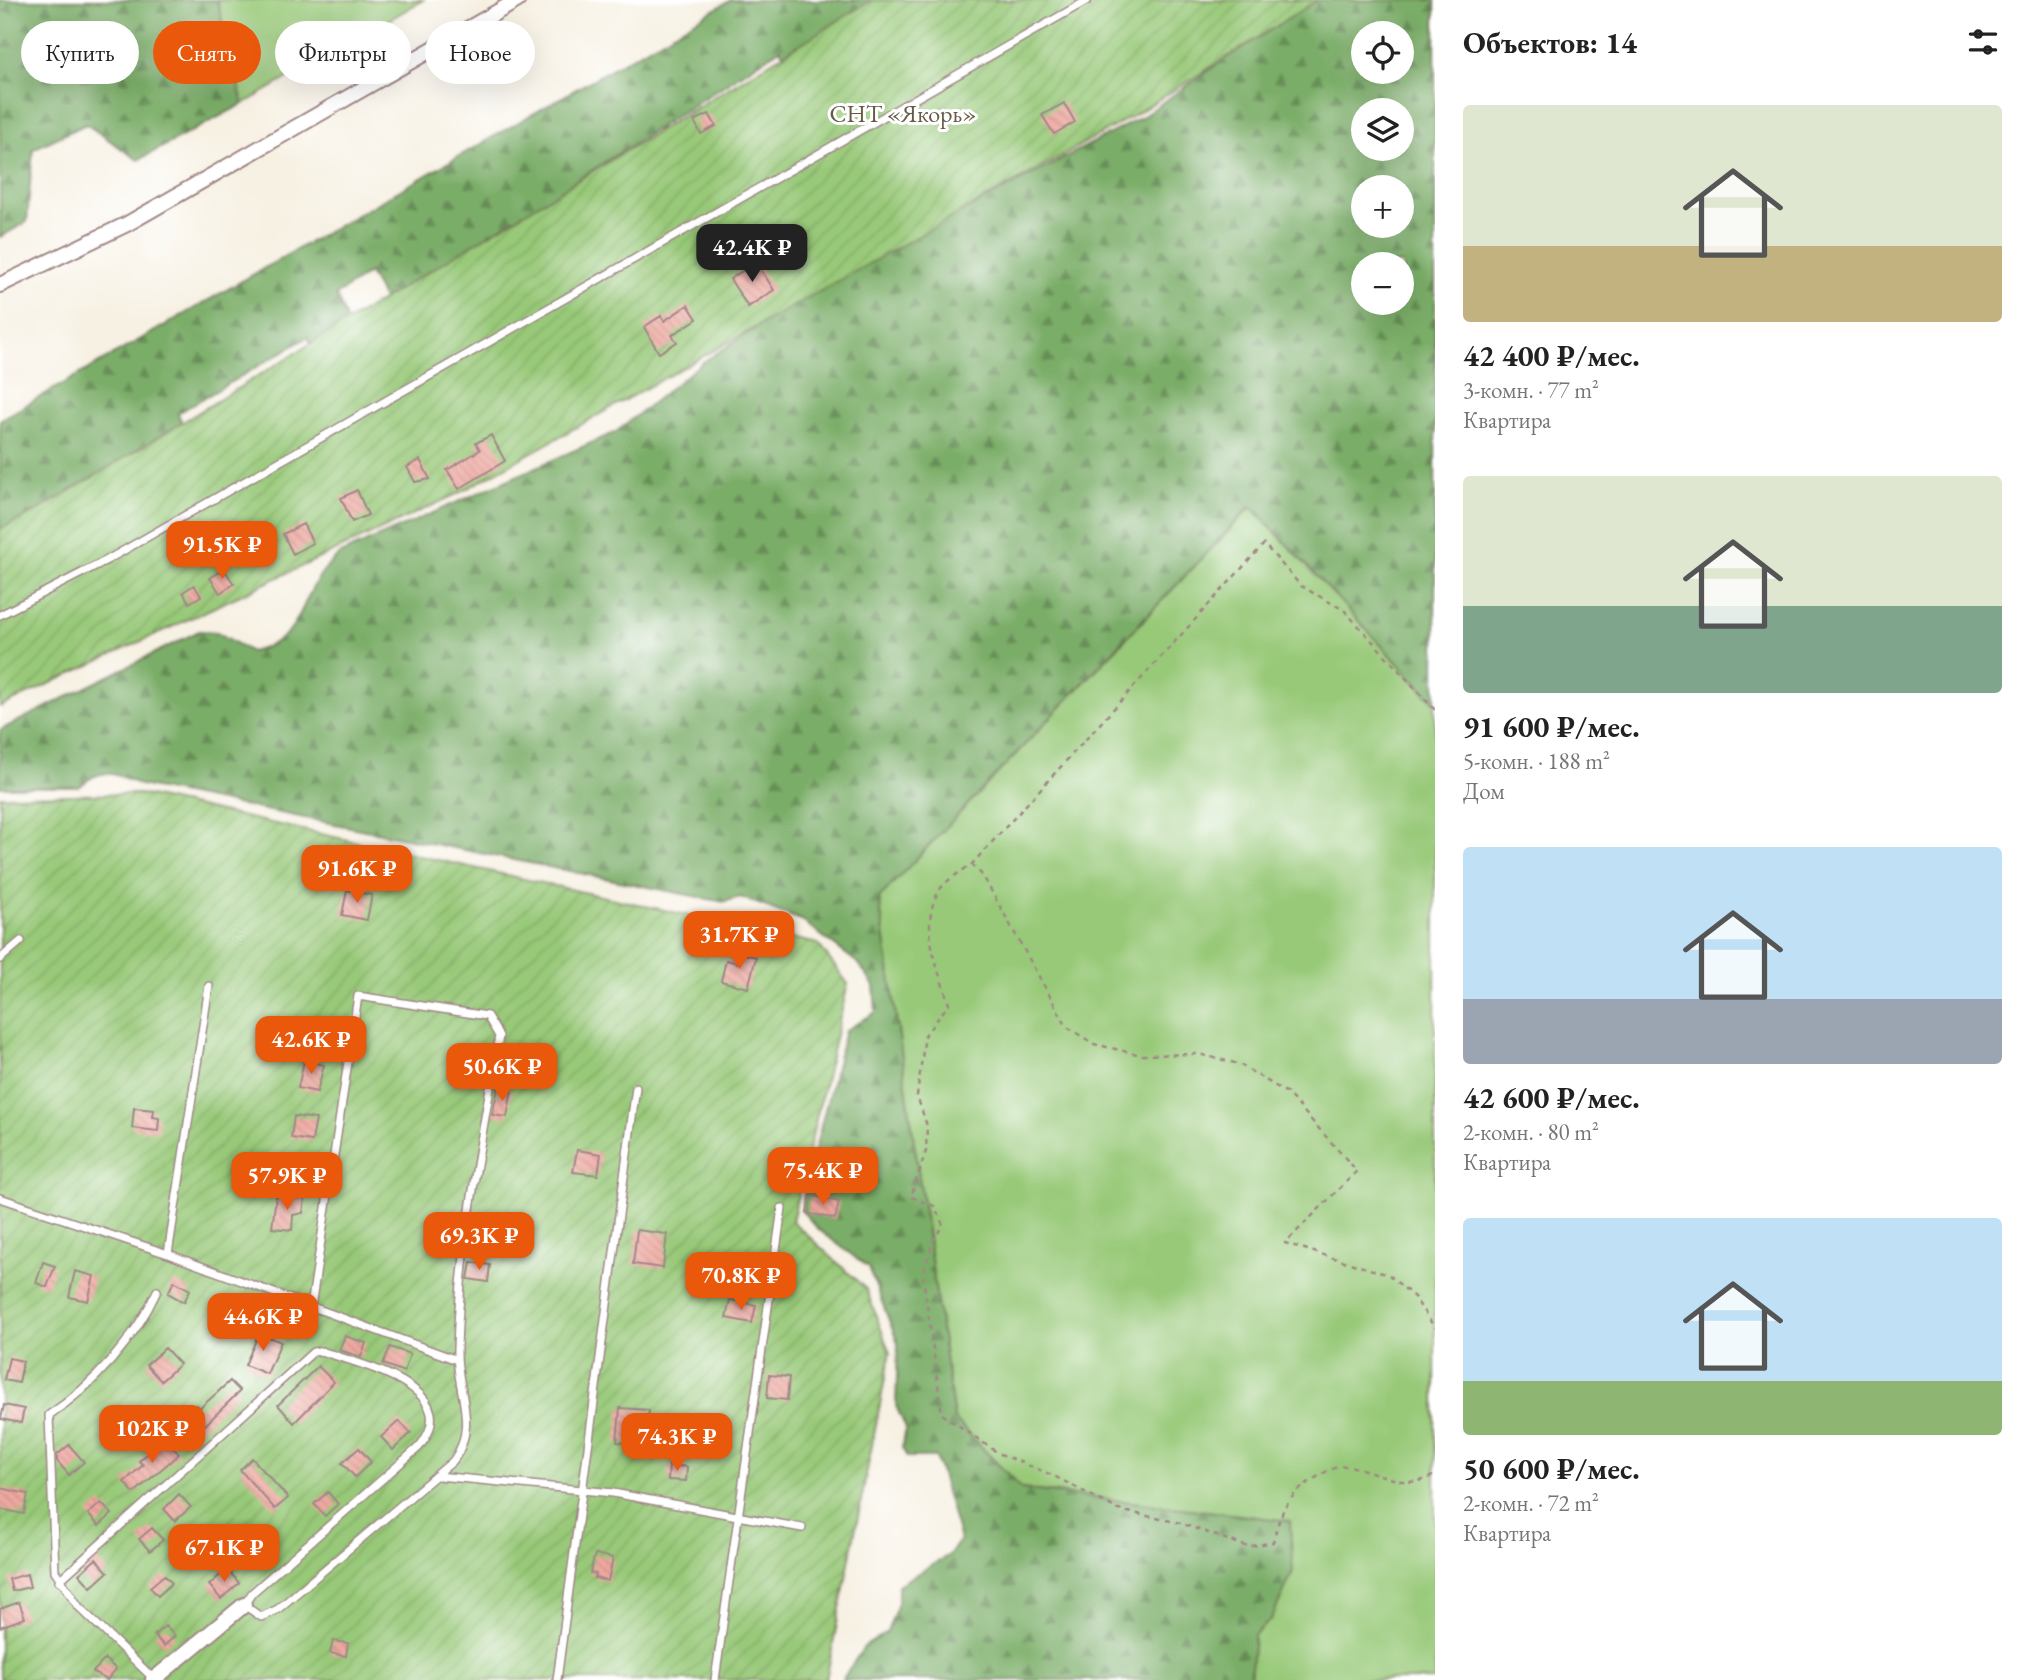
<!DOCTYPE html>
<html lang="ru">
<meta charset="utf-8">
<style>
body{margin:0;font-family:"EB Garamond",serif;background:#f6f6f6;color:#222;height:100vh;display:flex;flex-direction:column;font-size:26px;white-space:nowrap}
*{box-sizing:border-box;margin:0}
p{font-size:23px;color:#767676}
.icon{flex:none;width:38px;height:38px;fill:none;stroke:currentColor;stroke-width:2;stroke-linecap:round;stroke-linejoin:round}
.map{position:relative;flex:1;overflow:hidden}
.side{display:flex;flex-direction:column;background:#fff;width:595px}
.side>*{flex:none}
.hud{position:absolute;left:21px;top:21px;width:665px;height:63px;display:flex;gap:14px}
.buttons{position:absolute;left:1351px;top:21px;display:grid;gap:14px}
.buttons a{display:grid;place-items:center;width:63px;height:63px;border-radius:50%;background:#fff;box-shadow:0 7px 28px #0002;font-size:35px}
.price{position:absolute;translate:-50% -60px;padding:0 16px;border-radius:14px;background:#ea580c;color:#fff;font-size:23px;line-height:46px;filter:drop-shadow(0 2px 4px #0008)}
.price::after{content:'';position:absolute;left:50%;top:42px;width:21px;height:16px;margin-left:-10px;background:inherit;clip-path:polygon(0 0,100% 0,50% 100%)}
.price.selected{background:#222;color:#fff}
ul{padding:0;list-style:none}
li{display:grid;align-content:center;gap:14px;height:371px;padding:0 28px}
li span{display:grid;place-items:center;height:217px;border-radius:7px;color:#555}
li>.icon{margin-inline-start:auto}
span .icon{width:126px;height:126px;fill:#fffc;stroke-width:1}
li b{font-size:30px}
h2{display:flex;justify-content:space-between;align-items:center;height:84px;padding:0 28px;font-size:30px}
.chip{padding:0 24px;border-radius:32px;background:#fff;box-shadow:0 7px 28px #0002;font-size:24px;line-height:63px}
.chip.selected{background:#ea580c;color:#fff}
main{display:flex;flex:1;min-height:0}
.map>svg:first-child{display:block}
.grass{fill:#98c978;stroke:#717452;stroke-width:2}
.forest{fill:url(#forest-firs);stroke:#62664a;stroke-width:2;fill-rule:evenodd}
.garden{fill:url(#garden-furrows);stroke:#717452;stroke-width:2}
.building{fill:url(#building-back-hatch)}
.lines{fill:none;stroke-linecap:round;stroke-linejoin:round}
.service-casing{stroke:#a08887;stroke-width:10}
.minor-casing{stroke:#a08887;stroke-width:18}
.path{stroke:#a08887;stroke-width:2.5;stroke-dasharray:5 5;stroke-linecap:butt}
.service{stroke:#fff;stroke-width:7}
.minor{stroke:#fff;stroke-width:14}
.labels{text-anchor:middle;stroke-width:6;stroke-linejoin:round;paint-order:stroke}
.park-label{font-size:24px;fill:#655a46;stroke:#fff}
</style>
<main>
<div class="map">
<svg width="1435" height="1680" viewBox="0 0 1435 1680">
<defs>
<pattern id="forest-firs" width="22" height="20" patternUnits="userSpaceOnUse" patternTransform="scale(1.75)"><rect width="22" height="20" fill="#7aad68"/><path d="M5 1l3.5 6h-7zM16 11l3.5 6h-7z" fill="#668c56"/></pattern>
<pattern id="garden-furrows" width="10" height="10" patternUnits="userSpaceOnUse" patternTransform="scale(1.75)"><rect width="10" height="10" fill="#98c978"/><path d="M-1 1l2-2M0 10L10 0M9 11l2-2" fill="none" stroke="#84ac68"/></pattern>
<pattern id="building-back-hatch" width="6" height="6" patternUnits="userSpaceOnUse" patternTransform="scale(1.75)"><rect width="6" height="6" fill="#efa8a0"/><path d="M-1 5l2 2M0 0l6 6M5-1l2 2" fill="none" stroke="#ce908a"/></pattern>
</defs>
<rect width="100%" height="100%" fill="#fff"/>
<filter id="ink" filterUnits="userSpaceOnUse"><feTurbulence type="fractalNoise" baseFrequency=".0143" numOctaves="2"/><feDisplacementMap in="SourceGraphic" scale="14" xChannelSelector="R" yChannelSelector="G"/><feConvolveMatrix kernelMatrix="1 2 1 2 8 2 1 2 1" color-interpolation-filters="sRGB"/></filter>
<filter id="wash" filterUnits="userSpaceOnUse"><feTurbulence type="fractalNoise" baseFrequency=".00686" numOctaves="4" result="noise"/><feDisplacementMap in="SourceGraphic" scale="28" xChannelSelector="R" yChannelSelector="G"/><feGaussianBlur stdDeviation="1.57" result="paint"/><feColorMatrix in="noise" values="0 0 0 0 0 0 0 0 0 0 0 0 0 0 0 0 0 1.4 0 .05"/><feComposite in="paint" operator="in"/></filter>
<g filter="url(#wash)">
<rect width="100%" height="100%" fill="#f7f1e3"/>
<path class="grass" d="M217,0H423L243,104Z
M1252,506L1435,703V1680H1250L1254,1635L1272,1618L1289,1521L1022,1489L954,1419L879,898Z"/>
<path class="forest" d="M0,0H217L243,104L138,160L86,124L33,149L27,222L0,237Z
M731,0H889L795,73L780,49L569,185L575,198L386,304L369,273L336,295L350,328L314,350L308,337L178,413L182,423L33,513L0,529V420Z
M1318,0H1435V703L1251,506L879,898L954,1419L1022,1489L1290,1521L1293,1571L1272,1618L1254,1635L1250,1680H842L864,1647L887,1632L898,1603V1585L949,1555L960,1540L936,1457H907L902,1448L906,1428L896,1406L898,1344L869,1268L818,1229L802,1211L804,1193L845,1031L876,1012L874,986L859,964L801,920L740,897L723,902L140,785C114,773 102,766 79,787H0V730L199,631L217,632L251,652C304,638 296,609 321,574C326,567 334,560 340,554L616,432L703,362L826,283L1142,117L1226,58ZM1363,33H1402V72H1363ZM1363,110H1402V149H1363ZM1363,187H1402V226H1363ZM1363,264H1402V303H1363Z"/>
<path class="garden" d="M872,0H1318L1131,117L457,494L0,707V529L34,513Z
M140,794L818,944L848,984L792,1221L866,1289L890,1353L826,1680H0V796Z"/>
<g id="blocks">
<path class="building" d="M1064,103L1075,122L1054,134L1042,115Z
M709,114L716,126L701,134L694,121Z
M756,262L774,290L748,307L730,279Z
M688,305L697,319L672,335L677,342L659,353L644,327L661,316L664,321Z
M491,435L505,461L459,489L447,470L480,450L476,443Z
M420,460L430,479L415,482L407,467Z
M357,490L368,515L352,522L341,498Z
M303,524L313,543L293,554L283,534Z
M224,569L234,584L220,593L210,578Z
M194,585L201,596L189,603L183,592Z
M347,890L372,895L367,920L342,915Z
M740,953L756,957L748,988L721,981L726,960L737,963Z
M304,1060L324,1065L317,1092L298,1088Z
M498,1088L512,1090L507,1117L492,1115Z
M134,1108L154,1110L153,1117L159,1118L158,1131L132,1128Z
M294,1116L316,1119L312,1141L291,1138Z
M577,1150L601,1154L598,1175L573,1172Z
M811,1195L839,1202L835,1219L807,1213Z
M276,1196L305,1199L303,1213L293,1215L292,1230L272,1228Z
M637,1230L667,1234L663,1268L633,1264Z
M43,1262L55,1266L47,1287L36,1283Z
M471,1262L490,1265L488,1282L468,1279Z
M75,1271L94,1276L88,1301L69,1297Z
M174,1281L190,1290L184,1302L168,1293Z
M730,1300L756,1305L752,1323L726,1318Z
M259,1333L281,1342L267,1374L245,1365Z
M345,1336L366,1343L361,1357L339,1350Z
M390,1347L410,1354L404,1372L383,1364Z
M165,1348L180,1364L161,1381L146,1365Z
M9,1358L23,1361L19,1383L4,1380Z
M318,1366L334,1382L294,1423L278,1405Z
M769,1375L789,1377L787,1400L767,1398Z
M230,1381L240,1391L194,1436L180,1420L197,1405L200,1408Z
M4,1405L24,1409L21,1423L1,1419Z
M620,1408L649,1410L647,1427L636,1425L634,1443L617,1442Z
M399,1421L411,1433L393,1450L381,1437Z
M164,1438L179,1454L134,1493L124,1482L143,1465L139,1461Z
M69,1445L84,1462L69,1475L57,1461V1455Z
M359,1448L371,1462L355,1477L342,1463Z
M252,1458L288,1498L275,1509L240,1470Z
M669,1465L687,1467L686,1481L668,1480Z
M0,1488L28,1494L24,1514L0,1509Z
M328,1492L338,1504L325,1516L314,1504Z
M179,1494L191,1507L175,1521L164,1509Z
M101,1503L112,1514L99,1526L88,1514Z
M152,1528L163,1540L150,1551L139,1539Z
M268,1538L276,1548L260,1563L252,1553Z
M595,1554L613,1558L608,1581L595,1578L596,1574L590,1573Z
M96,1559L108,1572L91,1587L79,1574Z
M227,1569L239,1583L221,1599L209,1585Z
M27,1574L30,1587L12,1591L9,1579Z
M164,1575L172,1583L158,1596L150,1587Z
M19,1602L25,1618L0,1627V1609Z
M165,1626L175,1636L164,1646L154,1635Z
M333,1641L348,1643L346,1656L330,1653Z
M105,1659L116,1669L107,1680L93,1672Z"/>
</g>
</g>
<g filter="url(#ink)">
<use href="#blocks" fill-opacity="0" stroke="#a08887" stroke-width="2"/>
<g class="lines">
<defs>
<path id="service" d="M0,615L107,560L1088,0
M0,959L21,941
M0,1198L168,1254L457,1360
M168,1254L209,986
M438,1476L613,1493L802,1528
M59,1581L313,1352L321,1351C359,1364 468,1388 419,1447L252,1593L244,1605L261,1617L278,1609L453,1461C480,1425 455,1388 457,1348C460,1244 482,1138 499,1036L487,1016L358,996L311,1307
M154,1679L79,1607L55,1571L49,1415C93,1386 135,1339 157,1291
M557,1680L636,1087
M715,1680L782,1208"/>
<path id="minor" d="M0,285L127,224L518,0
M153,1680L244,1605"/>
</defs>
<use href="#service" class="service-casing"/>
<use href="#minor" class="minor-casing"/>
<path class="path" d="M1435,710L1344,610L1301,586L1264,544L972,864C962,871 948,879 941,888C917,922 938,969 949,1004L925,1035L917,1096L927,1126L926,1151L911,1197L934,1206L943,1225L933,1241L923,1276L942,1414L998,1453L1052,1475L1119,1510L1180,1523L1248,1547L1273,1542C1281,1511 1285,1499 1312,1480C1322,1474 1335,1465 1347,1466C1376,1469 1408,1494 1435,1474
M972,864L983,876L1067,1027L1094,1044L1141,1055L1199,1054L1239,1064L1287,1093L1357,1171L1285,1243L1389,1275L1414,1297L1435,1328"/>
<use href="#service" class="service"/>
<use href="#minor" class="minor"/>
</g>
</g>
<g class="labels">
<g class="park-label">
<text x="903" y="122">СНТ «Якорь»</text>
</g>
</g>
</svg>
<div class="buttons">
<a><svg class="icon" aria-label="locate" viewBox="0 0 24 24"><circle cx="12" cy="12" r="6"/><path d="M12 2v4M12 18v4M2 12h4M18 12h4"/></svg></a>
<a><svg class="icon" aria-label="layers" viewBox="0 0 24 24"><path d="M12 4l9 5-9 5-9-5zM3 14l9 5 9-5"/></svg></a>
<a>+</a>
<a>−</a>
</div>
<b class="price selected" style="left:752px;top:284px">42.4K ₽</b>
<b class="price" style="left:222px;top:581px">91.5K ₽</b>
<b class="price" style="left:357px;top:905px">91.6K ₽</b>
<b class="price" style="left:739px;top:971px">31.7K ₽</b>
<b class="price" style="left:311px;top:1076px">42.6K ₽</b>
<b class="price" style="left:502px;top:1103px">50.6K ₽</b>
<b class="price" style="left:823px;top:1207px">75.4K ₽</b>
<b class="price" style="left:287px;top:1212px">57.9K ₽</b>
<b class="price" style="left:479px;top:1272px">69.3K ₽</b>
<b class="price" style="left:741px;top:1312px">70.8K ₽</b>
<b class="price" style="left:263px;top:1353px">44.6K ₽</b>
<b class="price" style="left:152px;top:1465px">102K ₽</b>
<b class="price" style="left:677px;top:1473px">74.3K ₽</b>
<b class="price" style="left:224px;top:1584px">67.1K ₽</b>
<div class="hud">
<a class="chip">Купить</a>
<a class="chip selected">Снять</a>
<a class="chip">Фильтры</a>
<a class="chip">Новое</a>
</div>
</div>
<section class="side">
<h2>Объектов: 14<svg class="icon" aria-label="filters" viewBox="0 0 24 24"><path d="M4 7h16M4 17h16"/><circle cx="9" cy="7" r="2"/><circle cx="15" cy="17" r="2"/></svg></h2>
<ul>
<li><span style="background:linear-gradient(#dfe7d0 65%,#c2b280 0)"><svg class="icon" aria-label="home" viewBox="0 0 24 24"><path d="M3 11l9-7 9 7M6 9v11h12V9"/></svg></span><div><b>42 400 ₽/мес.</b><p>3-комн. · 77 m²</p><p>Квартира</p></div></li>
<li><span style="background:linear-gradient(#dfe7d0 60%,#7fa58c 0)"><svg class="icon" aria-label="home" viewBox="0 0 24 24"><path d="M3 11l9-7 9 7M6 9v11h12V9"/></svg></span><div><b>91 600 ₽/мес.</b><p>5-комн. · 188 m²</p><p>Дом</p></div></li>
<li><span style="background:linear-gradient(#bfe0f5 70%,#9aa5b1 0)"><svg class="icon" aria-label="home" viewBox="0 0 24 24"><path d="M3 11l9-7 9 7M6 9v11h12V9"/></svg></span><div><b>42 600 ₽/мес.</b><p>2-комн. · 80 m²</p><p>Квартира</p></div></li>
<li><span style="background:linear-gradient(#bfe0f5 75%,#8fb573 0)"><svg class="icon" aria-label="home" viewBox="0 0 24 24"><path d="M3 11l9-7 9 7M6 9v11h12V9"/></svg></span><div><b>50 600 ₽/мес.</b><p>2-комн. · 72 m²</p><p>Квартира</p></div></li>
</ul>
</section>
</main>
